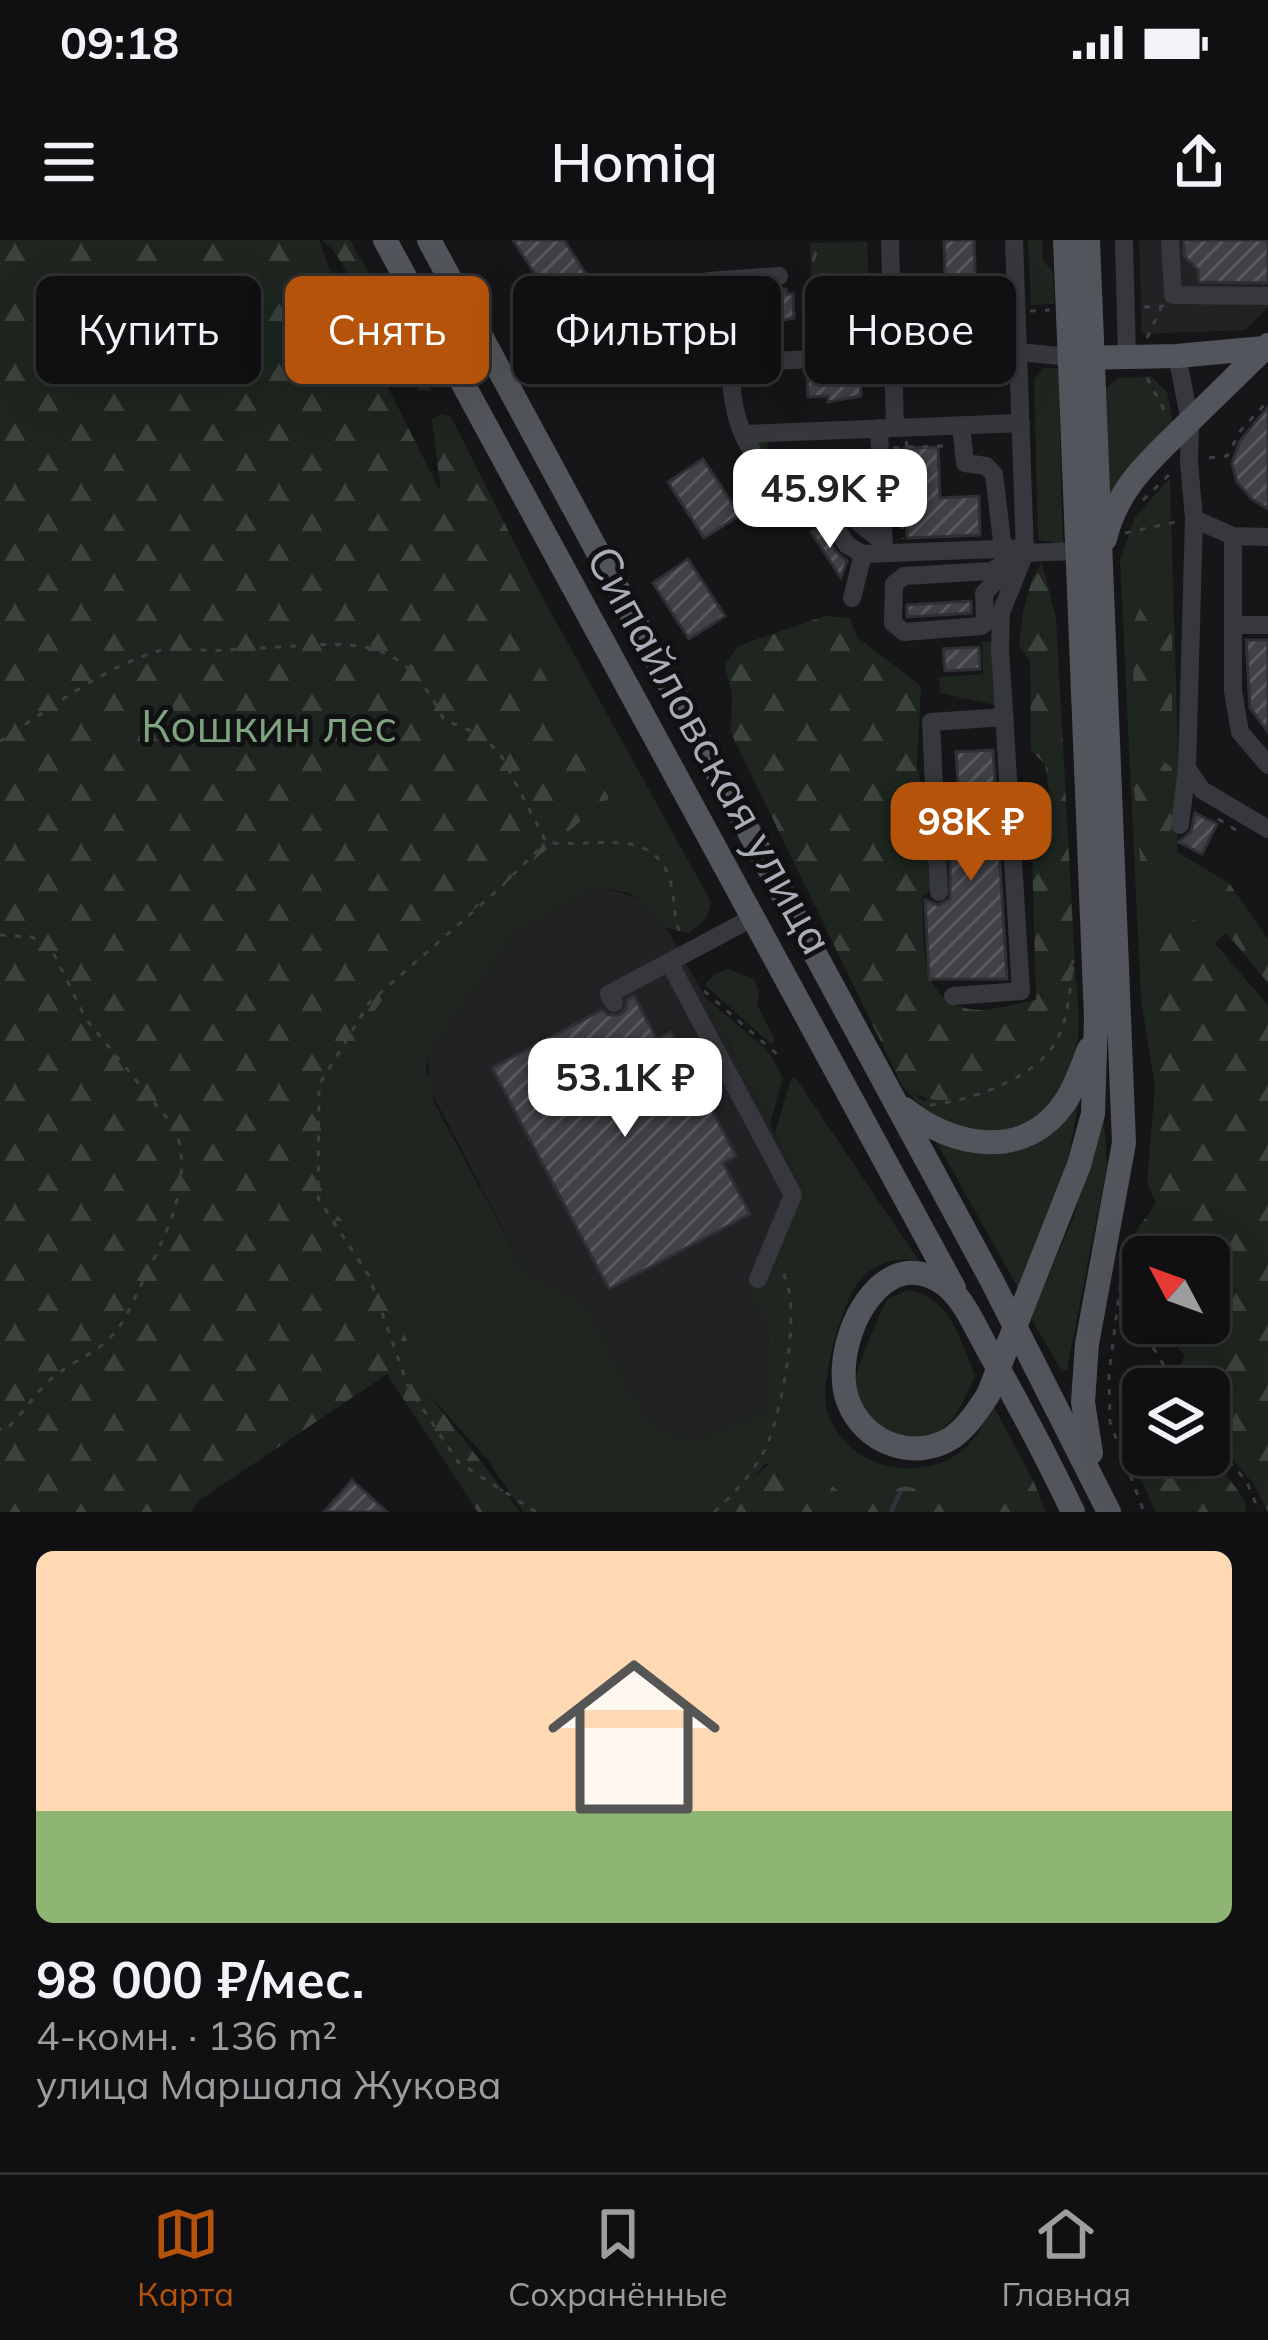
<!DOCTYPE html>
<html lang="ru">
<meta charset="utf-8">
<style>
body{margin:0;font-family:Mulish,sans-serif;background:#1e1e20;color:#f1f3f6;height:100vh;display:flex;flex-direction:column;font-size:45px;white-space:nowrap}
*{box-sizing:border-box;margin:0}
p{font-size:39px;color:#9c9d9f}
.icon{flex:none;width:66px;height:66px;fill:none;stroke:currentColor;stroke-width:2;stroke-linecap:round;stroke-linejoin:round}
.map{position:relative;height:1272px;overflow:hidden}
.details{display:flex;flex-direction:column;background:#101012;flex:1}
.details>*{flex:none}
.top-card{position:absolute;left:36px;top:36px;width:1197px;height:108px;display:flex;gap:24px}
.needle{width:78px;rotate:311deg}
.controls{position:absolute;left:1122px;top:996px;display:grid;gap:24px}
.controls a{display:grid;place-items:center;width:108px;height:108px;border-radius:18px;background:#101012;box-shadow:0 12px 48px #0002,0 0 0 3px #303032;font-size:60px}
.price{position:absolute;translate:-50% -102px;padding:0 27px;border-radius:24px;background:#fff;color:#222;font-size:39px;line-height:78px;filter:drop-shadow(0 3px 6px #0008)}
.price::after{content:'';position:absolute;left:50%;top:72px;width:36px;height:27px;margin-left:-18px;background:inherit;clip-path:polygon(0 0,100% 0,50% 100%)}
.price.selected{background:#b45309;color:#fff}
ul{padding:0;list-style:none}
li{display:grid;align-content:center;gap:24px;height:636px;padding:0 36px}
li span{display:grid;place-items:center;height:372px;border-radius:18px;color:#555}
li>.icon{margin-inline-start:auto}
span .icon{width:216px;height:216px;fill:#fffc;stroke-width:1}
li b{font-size:51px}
.pill{padding:0 42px;border-radius:18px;background:#101012;box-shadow:0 12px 48px #0002,0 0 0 3px #303032;font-size:42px;line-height:108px}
.pill.selected{background:#b45309;color:#fff}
.status{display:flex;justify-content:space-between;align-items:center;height:84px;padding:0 60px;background:#101012;direction:ltr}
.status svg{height:33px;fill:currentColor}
header{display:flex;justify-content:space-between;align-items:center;height:156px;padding:0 36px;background:#101012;font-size:54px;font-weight:600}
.tabs{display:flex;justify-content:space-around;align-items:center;height:168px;border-top:3px solid #303032;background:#101012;font-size:33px;color:#9c9d9f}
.tabs a{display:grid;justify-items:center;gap:6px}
.tabs .selected{color:#b45309}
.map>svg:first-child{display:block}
.built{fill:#222225}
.grass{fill:#1e261f}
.forest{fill:url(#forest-firs);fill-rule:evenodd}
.park{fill:url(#park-tufts)}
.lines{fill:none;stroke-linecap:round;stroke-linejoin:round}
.stream{stroke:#2c353c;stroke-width:4.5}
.building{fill:url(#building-hatch);stroke:#303034;stroke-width:3}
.path{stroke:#3d3f44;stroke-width:3;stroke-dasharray:6 9;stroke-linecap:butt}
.minor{stroke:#37383d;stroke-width:18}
.major{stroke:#53555c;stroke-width:24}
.labels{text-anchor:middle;stroke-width:10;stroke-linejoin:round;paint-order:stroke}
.park-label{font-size:45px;fill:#7fa381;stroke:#111113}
.street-label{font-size:45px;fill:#a8adb8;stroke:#111113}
</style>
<div class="status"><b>09:18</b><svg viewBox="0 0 49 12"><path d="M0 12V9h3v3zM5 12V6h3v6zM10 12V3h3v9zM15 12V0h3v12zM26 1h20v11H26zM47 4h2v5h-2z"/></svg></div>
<header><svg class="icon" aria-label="menu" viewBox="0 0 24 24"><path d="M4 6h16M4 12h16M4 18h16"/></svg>Homiq<svg class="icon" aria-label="share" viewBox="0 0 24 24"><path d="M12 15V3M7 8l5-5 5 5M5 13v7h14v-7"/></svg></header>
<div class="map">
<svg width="1268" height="1272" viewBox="0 0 1268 1272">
<defs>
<pattern id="forest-firs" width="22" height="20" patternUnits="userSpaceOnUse" patternTransform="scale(3)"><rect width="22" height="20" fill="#1e261f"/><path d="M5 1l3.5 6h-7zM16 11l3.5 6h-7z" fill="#3c433d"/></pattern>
<pattern id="park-tufts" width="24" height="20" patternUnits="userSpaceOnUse" patternTransform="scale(3)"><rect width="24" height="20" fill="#1e261f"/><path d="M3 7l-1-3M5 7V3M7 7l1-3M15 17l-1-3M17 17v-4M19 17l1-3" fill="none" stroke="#3c433d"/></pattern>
<pattern id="building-hatch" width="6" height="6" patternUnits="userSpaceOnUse" patternTransform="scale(3)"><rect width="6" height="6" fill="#404145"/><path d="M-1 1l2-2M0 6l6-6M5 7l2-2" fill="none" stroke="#595a5e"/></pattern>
</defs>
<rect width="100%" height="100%" fill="#161618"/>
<path class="built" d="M1139,0H1268V67L1245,90L1142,94Z
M605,648L640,659L666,688L706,758L804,951L760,1066L769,1092L765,1171L693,1201L650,1185L585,1063L528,1036L428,846L429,814L515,693L589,651Z"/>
<path class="grass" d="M1028,0H1042L1043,20L1053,33L1054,64L1031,65Z
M72,34L101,59H109L126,42L135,39C157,62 161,115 142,139L128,140L116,133L55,65L49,55L56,43Z
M1044,128H1058L1063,304L1038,300L1034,139Z
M1151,136L1167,152L1174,188L1104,274L1103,150L1119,138Z
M1170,238L1179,550L1177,612L1229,643L1234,686L1186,729L1159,762L1141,759L1120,320L1135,277Z
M533,340L711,662L707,678L688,693L666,688L640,659L628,653L605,648L589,651L515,693L429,814L426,830L434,863L528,1036L585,1063L650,1185L693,1201L765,1171L769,1092L751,1053L771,1036L804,951L775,893L791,839L795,837L919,1021C898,1016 874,1023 860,1040C841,1063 818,1146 828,1174C847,1227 916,1245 960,1212C975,1201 984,1182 994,1167L1033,1240L1005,1242L961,1260L905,1246L854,1264L819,1235L766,1223L753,1238L693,1272H523L486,1218L426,1151L358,998L328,965L318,937L325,842L407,725L609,558L515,379Z
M995,401L999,466L940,453L939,437L983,434L982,402Z
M1075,726C1077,757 1083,789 1074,818C1048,906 958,913 903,847L924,861L1027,802L1052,806Z
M728,729L754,739L759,751L757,765L775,800L771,804L705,745L714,734Z
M706,758L767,810L783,837L770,884Z
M1081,852L1066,928L1018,1048L932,894L978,909Z
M1103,865L1107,926L1067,1130L1062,1132L1031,1078L1075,973Z
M909,1050C951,1058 961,1101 975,1136C966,1155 958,1179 939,1191C909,1209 850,1189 854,1148C857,1124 876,1082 887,1059Z"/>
<path class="forest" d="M0,0H319L346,75L361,94L441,253L432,179L442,174L451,177L533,340L515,379L609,558L407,725L325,842L318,937L328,965L358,998L388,1051L426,1151L520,1272H478L387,1134L201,1259L190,1272H0ZM72,34C116,72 95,58 135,40C157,60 162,116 142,139L128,140L116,133L55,65L49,55L63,37Z
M322,0H350L431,144L430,151L419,150L334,11Z
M1042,323L1056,379L1075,726L1052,807L1027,802L1010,813V837C971,855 942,873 903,847L731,493L732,454L725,425L738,406L825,376L850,378L857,397L921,446L917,525L930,587L932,650L922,656C925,697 915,759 969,769C988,773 1016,763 1036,760L1031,575L1049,553L1045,524L1031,511L1030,421L1019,406L1023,372L1032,339Z
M1151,365L1163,367L1172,381V481L1154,490C1125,470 1135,411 1135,379L1140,368Z
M1137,500L1172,528L1173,579L1157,648L1141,631L1133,536Z
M1198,640L1229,643L1268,699V743L1215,679Z
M1165,659L1184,668L1268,765V1272L1253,1243L1209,1192V1176L1228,1168L1217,1124L1208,1127L1202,1149H1187L1176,1133L1185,1115L1166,1096L1169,1083H1209V1017H1143V1063L1125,1050L1137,990L1156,963L1147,942L1155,847L1141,759L1154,741C1151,712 1145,682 1165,659Z
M1209,1212L1244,1259L1246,1272H1156L1132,1220L1149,1215Z
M781,1214L819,1235L854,1264L905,1246L961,1260L1005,1242L1033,1240L1046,1272H693L736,1246L737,1237L753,1238Z"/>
<path class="park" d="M867,2L870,84L813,86L810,3Z
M761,200H767L768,210H786L787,219L803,218L804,211L859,209L861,260L875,263L877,287L847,264L839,252L819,246L796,229L788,237L764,220L757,204Z"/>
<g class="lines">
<path class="stream" d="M891,1272L900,1253"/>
</g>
<path class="building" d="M513,0H564L591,42L555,65Z
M944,0H974L979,139L921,141L919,104L947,103Z
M1184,0H1268V43L1199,42L1198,30L1184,16Z
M786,49V54H793L794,78L762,84V78L742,79L741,52Z
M860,132L861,156L828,162V156L808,157L807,133Z
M1268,167V269L1252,259L1237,242L1232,223L1240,201Z
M938,207L940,258L979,256L980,295L907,298L904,208Z
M703,219L740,275L704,298L668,242Z
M823,284L824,294L836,312L847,321L841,338L811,292Z
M688,319L725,376L689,399L653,343Z
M971,361V373L907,377V365Z
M1246,400H1268V492L1250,468Z
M979,407L980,429L945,431L943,409Z
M993,510L1007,739H929L925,660L938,665L950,659V594H961L956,512Z
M1195,573L1217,584L1202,614L1179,602L1191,592Z
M634,756L657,799L671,792L736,916L723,923L750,974L609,1049L492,828L602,770L608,775H619L626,769L627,760Z
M352,1240L387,1272H324Z"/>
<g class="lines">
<path class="path" d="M1144,67L1164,66
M1030,71L1050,70
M1147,98L1161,68
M1147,138L1168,177
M907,207L947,206
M893,208L907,207L906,201
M899,208L903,299
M1209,218L1227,216L1241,190L1268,161
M1143,260L1175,229
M1125,293L1180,281
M0,501C48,470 106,425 162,410C175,407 209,412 227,410C255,408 283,407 311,405C382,401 411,415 444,480L482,495L502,517L546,602C588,610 656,582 671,644C676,665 672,679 683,699
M1218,579L1241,593
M0,695L32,697L52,710L86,779L175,888C195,941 165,997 141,1045C133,1061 126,1080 114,1093C98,1113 74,1120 55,1136C35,1151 24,1174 5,1190L0,1189
M704,751L779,816
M930,865C969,861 1034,839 1055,803C1069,780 1070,746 1073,720
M1126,1000L1109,1134L1110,1182L1144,1272
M1122,1056L1178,1149
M1209,1198L1247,1242L1259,1272
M1121,1213L1143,1206
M536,1272L458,1222L408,1146L369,1036L318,958L319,845L369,763L499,649L545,603
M714,1272C735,1253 755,1231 767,1205C782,1171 804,1059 781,1030"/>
<path class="minor" d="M1124,0L1127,118
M1170,0L1173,55L1268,56
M1019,112L1070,117
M893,115L895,188
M1177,116L1190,181L1189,222L1194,279L1187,528L1202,550L1268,589
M731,123L711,124L708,41L779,36
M961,185L965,223L986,226L994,234L1003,309
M879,188L884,310
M744,194L1021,183
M1194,279L1233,296L1268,297
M836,288L847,305L863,314L1025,308
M1233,296V451L1240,492L1268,525
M883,302C861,285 839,266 815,251C804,244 791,245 780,238C740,212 730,168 731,123L893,115L890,0
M1017,321L984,353L985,383L981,386L904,392L893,383L894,344L904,336L991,331L1025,313L1075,311
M852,358L863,314
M1233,385H1268
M1180,585L1187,528
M939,652L931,482L1005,477
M669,722L793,955L758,1039
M953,756L1021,751L1000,408L1001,373L1025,313L1014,0
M614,763L609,754L754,677"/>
<path class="major" d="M385,0L954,1048
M429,0L992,1041L1109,1272
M1065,0L1096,778L1093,874L1079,925L988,1155C978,1170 968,1186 953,1197C915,1222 864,1204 848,1161C834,1123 855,1059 890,1039C910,1027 933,1034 949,1048C967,1065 976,1089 988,1110C1018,1163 1047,1217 1073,1272
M1088,0L1124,903L1087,1104L1083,1162L1091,1213
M1078,118L1177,116L1264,108
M1105,299C1118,244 1155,216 1193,178C1218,154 1243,129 1268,105
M905,869C953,908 1025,921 1065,862C1076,846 1082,827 1089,809"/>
</g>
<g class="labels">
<g class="park-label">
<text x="269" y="502">Кошкин лес</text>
</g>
<g class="street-label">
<text transform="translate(710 510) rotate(61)" y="16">Сипайловская улица</text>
</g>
</g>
</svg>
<div class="controls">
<a><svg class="needle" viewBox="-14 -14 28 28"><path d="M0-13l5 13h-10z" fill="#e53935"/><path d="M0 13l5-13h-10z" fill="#9c9d9f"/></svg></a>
<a><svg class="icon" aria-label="layers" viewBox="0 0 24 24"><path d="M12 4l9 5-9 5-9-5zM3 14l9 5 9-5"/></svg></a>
</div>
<b class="price" style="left:830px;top:311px">45.9K ₽</b>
<b class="price selected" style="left:971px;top:644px">98K ₽</b>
<b class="price" style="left:625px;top:900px">53.1K ₽</b>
<div class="top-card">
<a class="pill">Купить</a>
<a class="pill selected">Снять</a>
<a class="pill">Фильтры</a>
<a class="pill">Новое</a>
</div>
</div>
<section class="details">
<ul>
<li><span style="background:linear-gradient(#ffd9b3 70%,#8fb573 0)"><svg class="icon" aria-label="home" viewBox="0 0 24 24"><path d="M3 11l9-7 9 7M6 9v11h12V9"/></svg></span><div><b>98 000 ₽/мес.</b><p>4-комн. · 136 m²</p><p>улица Маршала Жукова</p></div></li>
</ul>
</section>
<nav class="tabs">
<a class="selected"><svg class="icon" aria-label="map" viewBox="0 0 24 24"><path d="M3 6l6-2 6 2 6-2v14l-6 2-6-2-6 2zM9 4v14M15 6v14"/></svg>Карта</a>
<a><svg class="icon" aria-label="saved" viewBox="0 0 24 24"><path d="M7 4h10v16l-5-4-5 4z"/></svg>Сохранённые</a>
<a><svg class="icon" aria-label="home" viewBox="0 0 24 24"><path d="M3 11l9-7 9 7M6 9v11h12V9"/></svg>Главная</a>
</nav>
